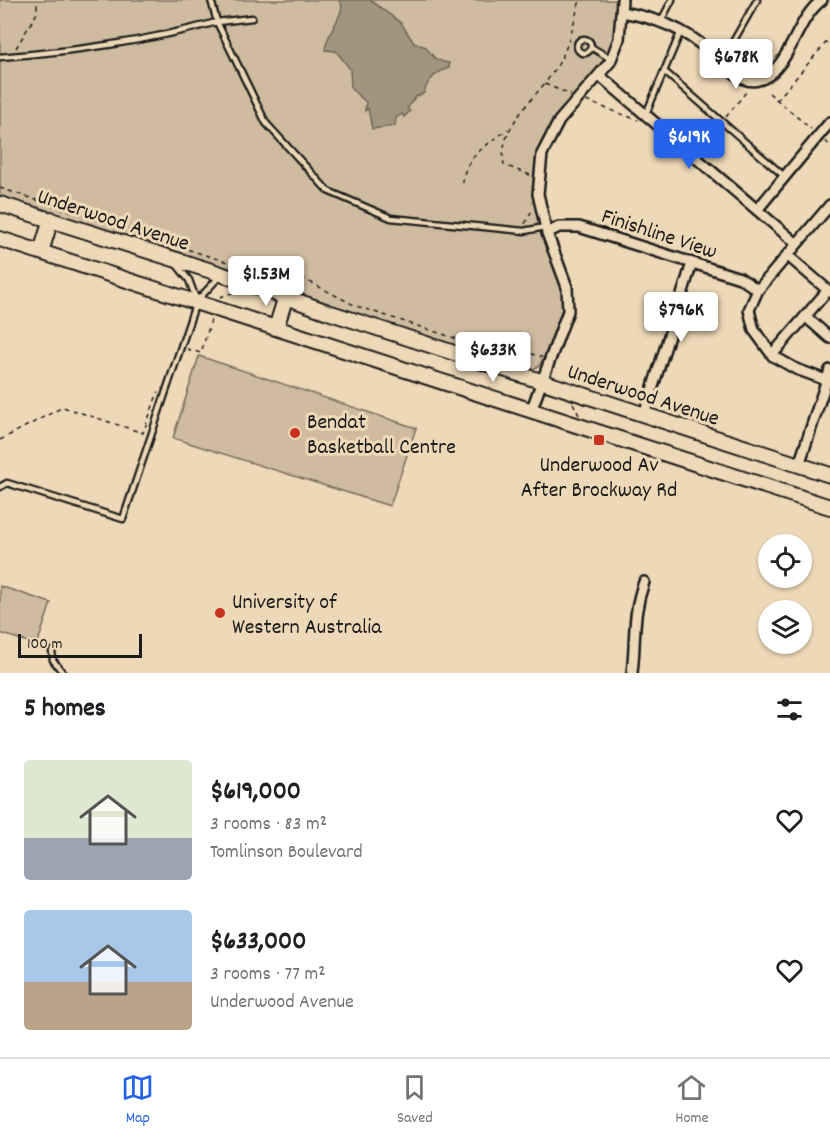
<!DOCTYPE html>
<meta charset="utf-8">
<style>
body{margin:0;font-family:Dekko,sans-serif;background:#f2f2f2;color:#202124;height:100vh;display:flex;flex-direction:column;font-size:22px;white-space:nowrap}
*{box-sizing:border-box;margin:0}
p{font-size:20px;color:#757577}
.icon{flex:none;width:33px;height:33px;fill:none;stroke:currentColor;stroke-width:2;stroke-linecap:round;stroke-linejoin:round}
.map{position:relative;height:673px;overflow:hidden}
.drawer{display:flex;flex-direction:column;background:#fff;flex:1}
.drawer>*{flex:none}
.buttons{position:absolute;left:758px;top:534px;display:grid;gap:12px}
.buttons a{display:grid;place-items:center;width:54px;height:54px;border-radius:50%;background:#fff;box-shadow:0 2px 4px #0004;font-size:30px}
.scale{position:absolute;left:18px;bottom:15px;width:124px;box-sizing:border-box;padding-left:6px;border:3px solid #1c1c1c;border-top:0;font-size:16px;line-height:21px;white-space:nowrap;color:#1c1c1c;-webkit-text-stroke:4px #edd8b7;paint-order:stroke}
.price{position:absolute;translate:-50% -51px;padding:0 14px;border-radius:6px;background:#fff;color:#222;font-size:20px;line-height:39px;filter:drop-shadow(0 2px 3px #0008)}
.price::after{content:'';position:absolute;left:50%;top:36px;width:18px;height:14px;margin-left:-9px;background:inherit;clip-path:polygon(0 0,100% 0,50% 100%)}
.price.on{background:#2563eb;color:#fff}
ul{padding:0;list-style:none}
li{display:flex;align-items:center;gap:18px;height:150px;padding:0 24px}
li span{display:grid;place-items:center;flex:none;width:168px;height:120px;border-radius:6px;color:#555}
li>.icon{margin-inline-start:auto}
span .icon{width:72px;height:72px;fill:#fffc;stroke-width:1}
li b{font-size:26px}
h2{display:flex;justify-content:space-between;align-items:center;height:72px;padding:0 24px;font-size:26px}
.tab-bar{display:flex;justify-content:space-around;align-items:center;height:84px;border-top:2px solid #e0e0e0;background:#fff;font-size:16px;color:#757577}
.tab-bar a{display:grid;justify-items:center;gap:3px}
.tab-bar .on{color:#2563eb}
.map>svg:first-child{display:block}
.green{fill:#cfbca0;stroke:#766c5e;stroke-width:1.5}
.water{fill:#a29580;stroke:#6c6558;stroke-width:1.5}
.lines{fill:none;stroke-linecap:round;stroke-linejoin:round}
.lane-casing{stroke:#1c1c1c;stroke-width:9}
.street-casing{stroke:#1c1c1c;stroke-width:14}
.secondary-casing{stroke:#1c1c1c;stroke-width:18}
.path{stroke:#1c1c1c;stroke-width:1.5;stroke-dasharray:4.5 4.5;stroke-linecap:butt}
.lane{stroke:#edd8b7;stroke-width:4.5}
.street{stroke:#edd8b7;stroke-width:9}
.secondary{stroke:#edd8b7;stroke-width:14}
.poi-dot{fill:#c8321e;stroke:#edd8b7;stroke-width:2}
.labels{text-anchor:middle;stroke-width:6;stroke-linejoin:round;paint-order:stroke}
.street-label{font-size:22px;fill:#1c1c1c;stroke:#edd8b7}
.poi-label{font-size:22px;fill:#1c1c1c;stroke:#edd8b7;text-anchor:start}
</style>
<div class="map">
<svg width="830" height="673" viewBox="0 0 830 673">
<rect width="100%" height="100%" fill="#edd8b7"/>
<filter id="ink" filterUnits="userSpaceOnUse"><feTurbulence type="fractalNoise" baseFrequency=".0167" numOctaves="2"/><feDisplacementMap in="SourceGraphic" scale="12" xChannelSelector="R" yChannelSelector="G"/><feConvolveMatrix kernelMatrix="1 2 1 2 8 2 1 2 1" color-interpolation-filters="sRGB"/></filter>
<g filter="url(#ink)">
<path class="green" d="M0,0H618L615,32L608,56L577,92L543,141L535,166V202L543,239L560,277L563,295L562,313L556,331L539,366L530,371L317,302L238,273L0,198Z
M199,356L416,428L390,506L173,438Z
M0,586L51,603L37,645L0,633Z"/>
<path class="water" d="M339,0H370L401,23L414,43L426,47C433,57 435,61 449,63V68C437,71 426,82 424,93L415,97L407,109L410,111L404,117L402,114L396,118L395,126L372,129L368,108L365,111L366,102L351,89L350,69L336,51L325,50C326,34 340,22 342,6Z"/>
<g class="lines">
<defs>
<path id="lane" d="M252,18L217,22L266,123L328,191L391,218L524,231L545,227
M661,21L672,0
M577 46a7 7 0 1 1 14 0a7 7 0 1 1-14 0Z
M591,47L611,59
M0,57C75,51 144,42 217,22L211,0
M722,61L757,0
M665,72L784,176
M646,114L681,31
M177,265L189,280L196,299
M0,487L7,483L123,519L196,302L220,276
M52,651L53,660L63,673"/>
<path id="street" d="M621,12C654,17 683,28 708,50C719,59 731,73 744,79C752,83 762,80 769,75C793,56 797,19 822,0
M599,75L797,244
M757,210L830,122
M547,233L559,227H579L740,278L758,290
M787,255L830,292
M806,317L830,338
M772,355L828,290
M826,380L796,369L773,356L754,330L749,310L758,290L830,205
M531,411L568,311L567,287L547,233L538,194L542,154L559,121L610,62L619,39L622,0
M644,415L692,263
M799,465L830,370
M632,673C636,639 632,615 644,582"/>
<path id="secondary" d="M0,204L221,274L328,312L830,475
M0,239L830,507
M41,252L51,219
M276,328L286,296"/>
</defs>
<use href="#lane" class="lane-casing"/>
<use href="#street" class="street-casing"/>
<use href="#secondary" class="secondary-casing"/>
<path class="path" d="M16,48L37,13V0
M545,84L571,95
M769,93L811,129
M777,100L830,38
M586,101L638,120
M726,117L746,92
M825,141L830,145
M700,150L718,129
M530,175L504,165C497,125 538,98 557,66C569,47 574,21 580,0
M463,183C464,155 489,145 508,129
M0,188L248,269L302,278L356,306L476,345L515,349L542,357
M525,224L532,210
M220,297L238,291
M187,349L201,353L211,320
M573,403L579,415
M0,440L63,407L143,433L158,392"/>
<use href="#lane" class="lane"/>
<use href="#street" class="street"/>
<use href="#secondary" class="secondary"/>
</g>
</g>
<g class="poi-dot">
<circle cx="295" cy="433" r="6"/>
<rect x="593" y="434" width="12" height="12" rx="3"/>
<circle cx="220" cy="613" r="6"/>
</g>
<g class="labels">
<g class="street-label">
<text transform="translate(114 218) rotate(18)" y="8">Underwood Avenue</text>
<text transform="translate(660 232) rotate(18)" y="8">Finishline View</text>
<text transform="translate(644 393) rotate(18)" y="8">Underwood Avenue</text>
</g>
<g class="poi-label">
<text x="307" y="428">Bendat<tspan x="307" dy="25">Basketball Centre</tspan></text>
<text x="599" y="471" text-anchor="middle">Underwood Av<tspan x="599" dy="25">After Brockway Rd</tspan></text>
<text x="232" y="608">University of<tspan x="232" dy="25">Western Australia</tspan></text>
</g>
</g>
</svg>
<div class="buttons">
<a><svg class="icon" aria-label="locate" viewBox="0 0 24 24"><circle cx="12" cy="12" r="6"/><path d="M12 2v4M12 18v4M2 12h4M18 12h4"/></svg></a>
<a><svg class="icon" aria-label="layers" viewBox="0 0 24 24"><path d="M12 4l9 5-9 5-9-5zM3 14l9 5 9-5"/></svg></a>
</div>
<div class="scale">100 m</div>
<b class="price" style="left:736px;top:90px">$678K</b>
<b class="price on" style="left:689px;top:170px">$619K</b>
<b class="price" style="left:266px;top:307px">$1.53M</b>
<b class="price" style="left:681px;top:343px">$796K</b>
<b class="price" style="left:493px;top:383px">$633K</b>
</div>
<section class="drawer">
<h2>5 homes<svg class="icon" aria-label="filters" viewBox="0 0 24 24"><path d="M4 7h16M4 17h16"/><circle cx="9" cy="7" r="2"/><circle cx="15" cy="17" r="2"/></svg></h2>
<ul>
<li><span style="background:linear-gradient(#dfe7d0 65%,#9aa5b1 0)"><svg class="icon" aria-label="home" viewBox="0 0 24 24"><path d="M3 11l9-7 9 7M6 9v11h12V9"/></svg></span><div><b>$619,000</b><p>3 rooms · 83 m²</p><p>Tomlinson Boulevard</p></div><svg class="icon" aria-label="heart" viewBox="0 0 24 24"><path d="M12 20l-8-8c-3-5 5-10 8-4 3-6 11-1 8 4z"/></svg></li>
<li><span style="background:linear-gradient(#a9c7e8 60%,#b9a48a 0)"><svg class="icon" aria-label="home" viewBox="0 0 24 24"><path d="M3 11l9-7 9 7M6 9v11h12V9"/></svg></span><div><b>$633,000</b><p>3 rooms · 77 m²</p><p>Underwood Avenue</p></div><svg class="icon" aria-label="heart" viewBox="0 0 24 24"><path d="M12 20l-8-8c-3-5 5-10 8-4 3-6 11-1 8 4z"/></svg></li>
</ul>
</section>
<nav class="tab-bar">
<a class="on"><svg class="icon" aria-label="map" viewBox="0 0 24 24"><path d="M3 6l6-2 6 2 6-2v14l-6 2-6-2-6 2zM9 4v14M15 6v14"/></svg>Map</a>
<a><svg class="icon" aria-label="saved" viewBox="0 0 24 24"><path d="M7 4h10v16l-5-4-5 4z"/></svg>Saved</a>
<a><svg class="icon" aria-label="home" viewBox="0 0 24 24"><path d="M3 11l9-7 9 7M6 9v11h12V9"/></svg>Home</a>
</nav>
